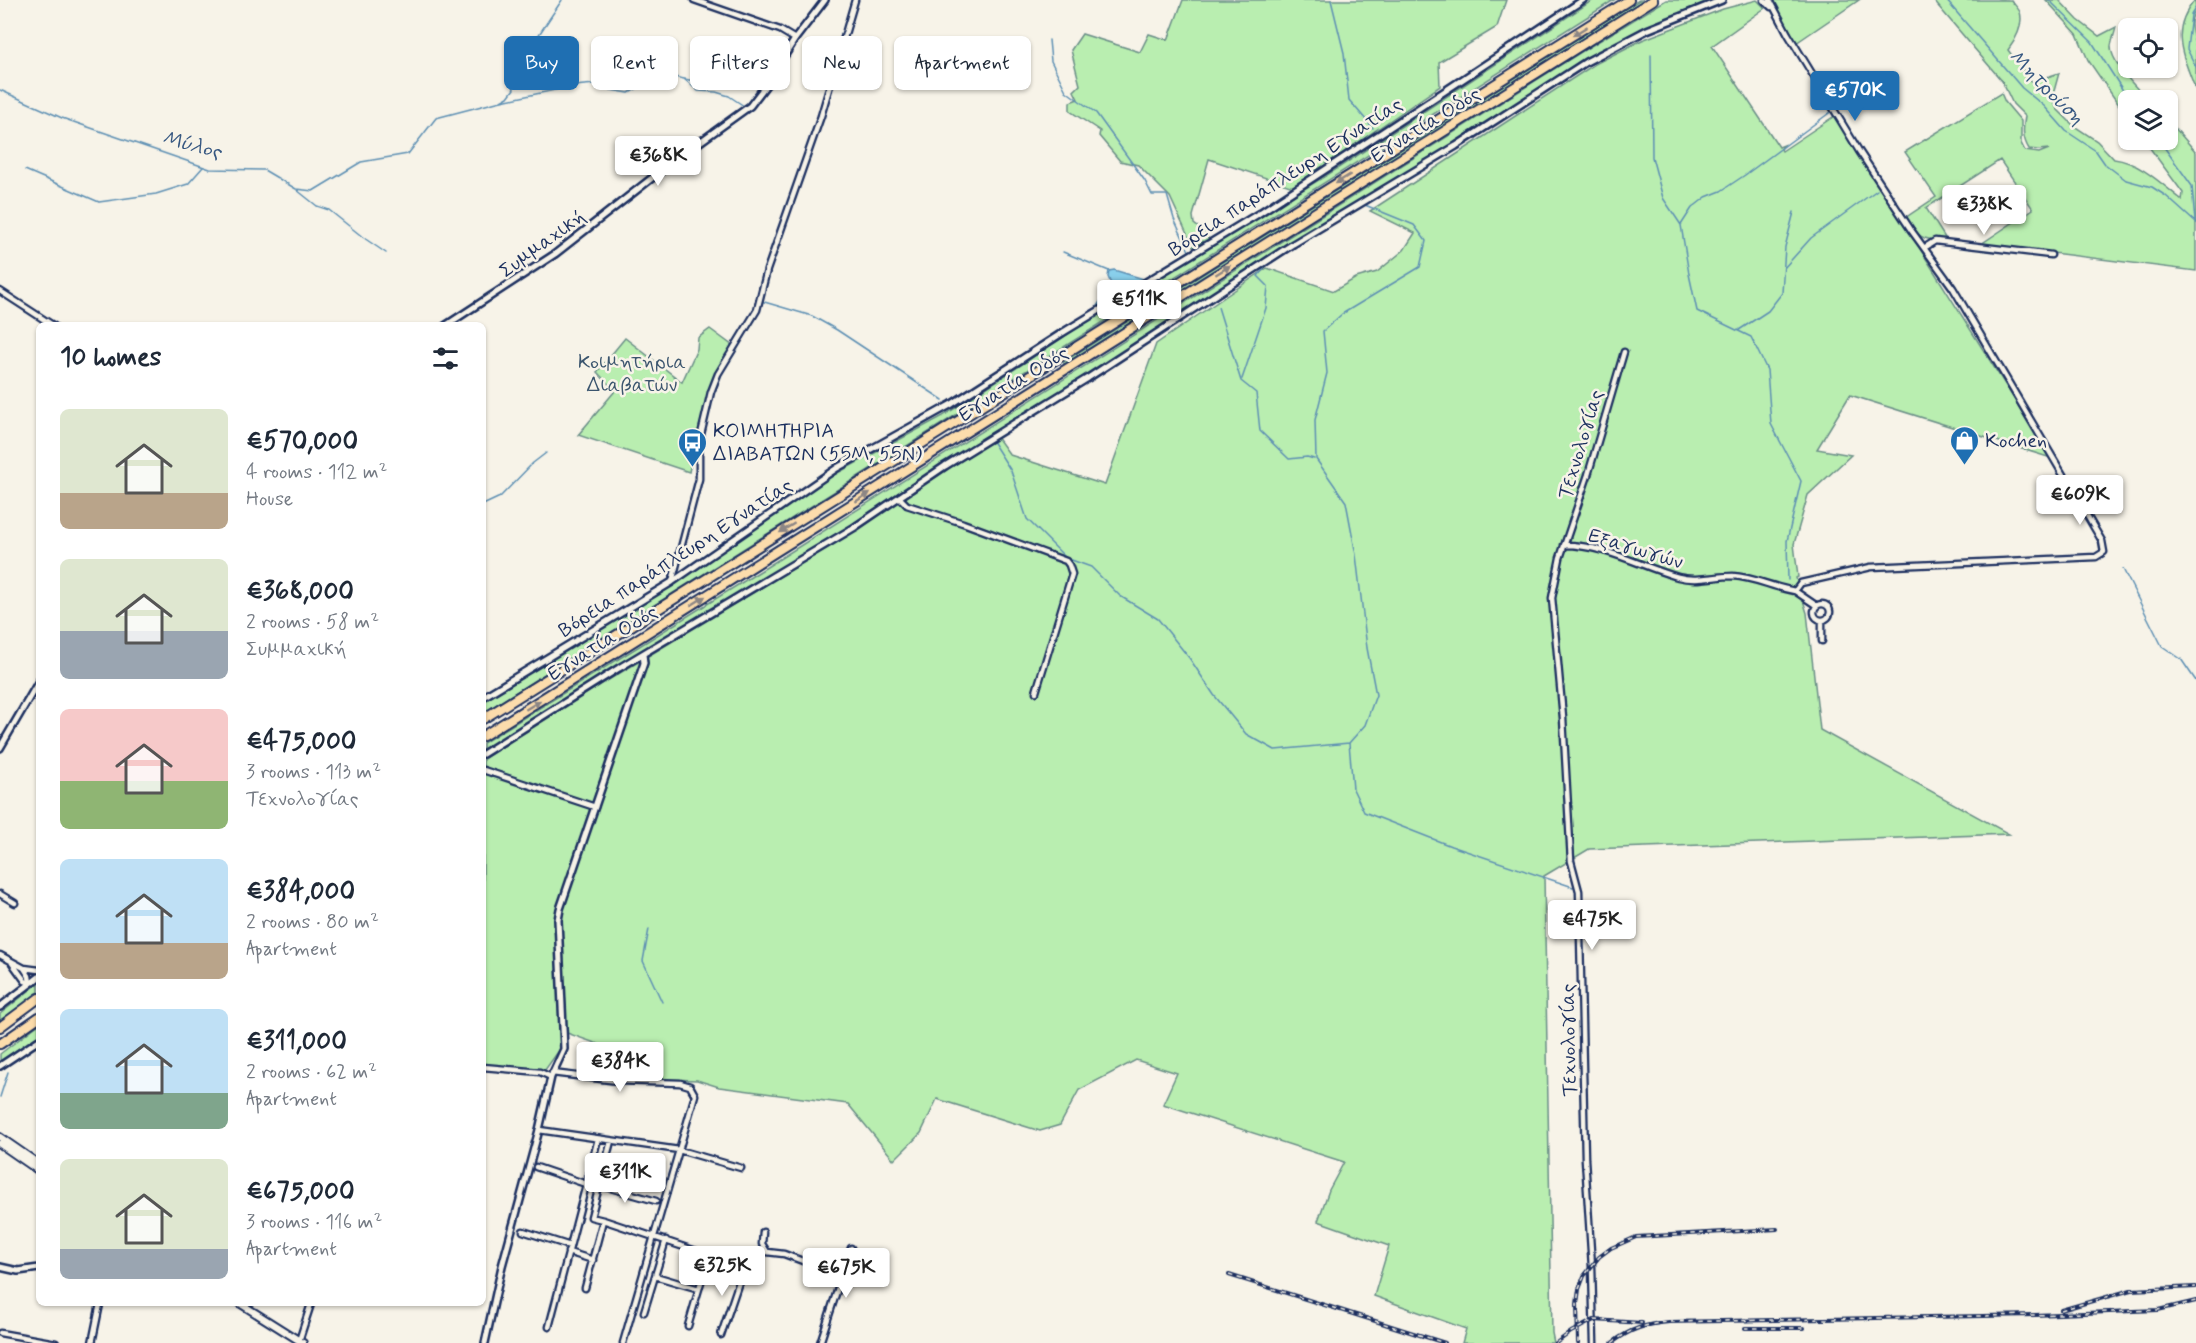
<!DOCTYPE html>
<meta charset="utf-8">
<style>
body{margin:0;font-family:Mynerve,sans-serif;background:#f6f6f7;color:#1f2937;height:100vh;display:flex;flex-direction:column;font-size:22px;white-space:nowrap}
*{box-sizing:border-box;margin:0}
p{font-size:20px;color:#747a83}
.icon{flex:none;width:33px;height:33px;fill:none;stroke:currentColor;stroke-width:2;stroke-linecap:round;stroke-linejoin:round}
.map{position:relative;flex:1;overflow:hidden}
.side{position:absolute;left:36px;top:322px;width:450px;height:984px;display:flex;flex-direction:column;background:#fff;border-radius:9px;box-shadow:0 2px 4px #0004}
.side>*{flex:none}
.banner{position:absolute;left:504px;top:36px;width:570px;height:54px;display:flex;gap:12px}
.fabs{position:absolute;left:2118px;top:18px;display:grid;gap:12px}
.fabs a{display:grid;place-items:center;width:60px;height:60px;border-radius:9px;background:#fff;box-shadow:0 2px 4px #0004;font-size:30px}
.price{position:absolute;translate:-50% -51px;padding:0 14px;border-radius:6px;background:#fff;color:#222;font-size:20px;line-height:39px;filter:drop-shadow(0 2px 3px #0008)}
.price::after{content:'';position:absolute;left:50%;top:36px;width:18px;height:14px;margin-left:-9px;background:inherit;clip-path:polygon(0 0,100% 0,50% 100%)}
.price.active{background:#1f6fb2;color:#fff}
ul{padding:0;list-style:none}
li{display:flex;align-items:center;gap:18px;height:150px;padding:0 24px}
li span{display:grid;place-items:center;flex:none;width:168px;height:120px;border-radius:9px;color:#555}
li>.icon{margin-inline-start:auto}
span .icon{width:72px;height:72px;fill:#fffc;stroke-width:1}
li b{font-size:26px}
h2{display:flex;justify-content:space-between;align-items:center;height:72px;padding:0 24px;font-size:26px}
.tag{padding:0 21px;border-radius:9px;background:#fff;box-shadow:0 2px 4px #0004;font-size:21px;line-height:54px}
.tag.active{background:#1f6fb2;color:#fff}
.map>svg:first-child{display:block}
.green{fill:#b9eeb0;stroke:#6a8e87;stroke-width:1.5}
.water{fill:#89cfeb;stroke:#5d8fb3;stroke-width:1.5}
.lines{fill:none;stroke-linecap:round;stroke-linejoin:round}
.stream{stroke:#5d8fb3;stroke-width:1.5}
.minor-casing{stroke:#1b2f5e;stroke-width:9}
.tertiary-casing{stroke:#1b2f5e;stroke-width:10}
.secondary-casing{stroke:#1b2f5e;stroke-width:10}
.motorway-casing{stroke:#1b2f5e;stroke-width:12}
.minor{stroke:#f7f3e8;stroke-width:4.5}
.tertiary{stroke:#f7f3e8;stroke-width:5}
.secondary{stroke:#f7f3e8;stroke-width:6}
.motorway{stroke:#fcdcac;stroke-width:8}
.rail-casing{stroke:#1b2f5e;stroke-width:4}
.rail{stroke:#f7f3e8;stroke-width:1.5;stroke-dasharray:4.5;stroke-linecap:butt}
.oneway{fill:#8c8685}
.labels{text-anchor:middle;stroke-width:5;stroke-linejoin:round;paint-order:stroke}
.street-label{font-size:20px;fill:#1b2f5e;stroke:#f7f3e8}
.park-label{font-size:20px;fill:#3b556e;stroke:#f7f3e8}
.poi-label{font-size:20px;fill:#1b2f5e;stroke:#f7f3e8;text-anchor:start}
.water-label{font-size:21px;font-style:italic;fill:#365781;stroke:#f7f3e8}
</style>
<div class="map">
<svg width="2196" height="1343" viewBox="0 0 2196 1343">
<rect width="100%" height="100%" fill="#f7f3e8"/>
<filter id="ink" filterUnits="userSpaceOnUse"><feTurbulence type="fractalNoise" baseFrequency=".0167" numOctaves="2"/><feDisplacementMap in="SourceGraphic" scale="12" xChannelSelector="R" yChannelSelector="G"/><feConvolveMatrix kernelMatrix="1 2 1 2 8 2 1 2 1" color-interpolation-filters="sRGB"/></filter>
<g filter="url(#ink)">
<path class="green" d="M1183,0H1506L1497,27L1439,62L1440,86L1293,187L1209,159L1193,216L1194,224L1207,234L1208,239L1193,247L1170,197L1138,165L1120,161L1099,136L1100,131L1070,111V102L1078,99L1074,91L1080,85L1071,50L1082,34L1140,52L1149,34L1168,40Z
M1593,0H1614L483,713V702L678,581L832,476L943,416L1085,323L1335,170Z
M1639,0H1644L1065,365L1063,362Z
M1666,0H1716L1651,26L1572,68L1405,175L1316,226L1208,299L938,467L822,544L598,678L483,750V743L762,570L1581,52Z
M1757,0L1765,8L1712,46L1779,147L1784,145L1781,149L1782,151L1836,115L2051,458L1850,395L1817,449L1851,455L1808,495L1794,544L1798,577L1796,578L1807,613L1820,730L2009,834L1589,849L1544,876L1552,1333L1554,1343H1462L1466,1329L1374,1296L1389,1246L1318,1221L1329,1190L1344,1162L1163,1104L1177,1073L1136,1060L1079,1090L1060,1125L1040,1131L937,1099L921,1133L894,1160L848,1104L719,1087L697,1080L610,1077L612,1049L567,1033L560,1034V1049L545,1070L483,1065V759L605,682L834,544L997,437L1010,455L1105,485L1156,344L1267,268L1334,291L1356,278L1377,272L1404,250L1415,233L1370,211L1595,64L1642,40L1723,9Z
M1772,0H1859L1796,43Z
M1933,0H2011C2013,3 2018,8 2020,12C2024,25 2015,41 2008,50L2032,82L2059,73L2054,91V102L2057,109L2074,126L2097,141L2114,159C2140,162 2163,185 2182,200L2183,193L2144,140H2168V120L2196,152V271L1981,244L2033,209L2000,160L1926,208L1947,241C1921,239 1921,240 1905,218L1936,197L1905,152L2001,93L2005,102L2021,121V143L2025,151L2039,153L2049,149L2038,150L2029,149C2022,138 2023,127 2025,116L2013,104L2002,81Z
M2046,0H2059L2078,20L2099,36L2116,27C2115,33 2112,40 2111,46C2110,62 2138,90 2148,100H2128V118L2088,60L2077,34Z
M2195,0L2196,11C2186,23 2194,35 2196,47C2196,61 2196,77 2196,91C2184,57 2168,31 2195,0Z
M710,329L733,346C708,384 698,428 689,472L578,435L615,391L597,372L625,338L682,382L697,349L698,338Z
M39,983V993L0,1023V1014Z
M39,1024V1037L0,1063V1054Z"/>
<path class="water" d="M1114,270L1147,280L1099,307L1097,306C1102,299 1108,292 1111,284L1108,277L1109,271Z"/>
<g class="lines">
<path class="stream" d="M1331,0L1344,53L1349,100L1373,128
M1946,0L2022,88L2044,106L2066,131L2096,151L2105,164L2126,180L2152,187L2166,196L2196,223
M2049,0L2092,42L2129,100
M2196,7L2191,15L2187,49L2196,67
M1049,40L1051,61L1066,91L1096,113L1145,181L1152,195H1167L1174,219L1189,251
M1651,55L1652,157L1663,198L1681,225L1689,274L1697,311L1751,337L1767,370L1771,424L1801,481L1787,541L1788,580
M684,79L698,91L716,92L729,96L744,106
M0,90L62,118L210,169L264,170L296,189L313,191L361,162L408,154L436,118L497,102L574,86L595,84L611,90L629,93L648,82L669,76L715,85L740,79L752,73L770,55
M501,101L508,97L514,89L512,81L518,66L562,0
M2159,140L2192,186L2195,221
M25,170L99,202L156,194L188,184L203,167
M297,190L317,206L329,210L364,238L386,253
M1365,205L1414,225L1426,241L1420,267L1342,314L1323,331L1327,373L1315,420L1316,459L1346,502L1356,555L1367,648L1376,695L1365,725L1349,743L1353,789L1364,812L1451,846L1573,887
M1681,225L1692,208L1706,197L1721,191L1745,175L1832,111
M1063,252L1109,271
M1784,268L1811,238L1877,190
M761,301L812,316L837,330L943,400
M1218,307L1241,381L1256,393L1260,431L1289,459L1307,457L1314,459
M1739,330L1768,311L1782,293L1785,247L1794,212
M1242,379L1266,308L1268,286L1258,276L1265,267
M992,441L1011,471L1027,519L1066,558L1091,567L1120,596L1158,619L1190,659L1214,695L1246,734L1275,750L1349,743
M483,505L500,497L533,463L546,453
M2123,569L2162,646L2181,659L2196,681
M649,929L643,961L662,1002
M0,1097L8,1072"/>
<defs>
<path id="minor" d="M694,0L780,30L795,39
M1764,0L1771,7
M1924,248L1935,241L2051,255
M0,291L54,326
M899,497L907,505L963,523L1066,561L1069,565L1072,574L1036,692
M1564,545C1606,545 1639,566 1678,577C1696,582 1715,576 1733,576C1754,577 1774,588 1795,591L1801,583L1871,567L2096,557L2104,552L2102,541L1953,288L1911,230L1859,151L1788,34L1770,0
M672,582L699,479V443L711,392L718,374L757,310L767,270L821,116L855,0
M1795,591L1817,606
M1814 612a8 8 0 1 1 16 0a8 8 0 1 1-16 0Z
M1822,620V641
M483,770L595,807
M0,894L15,903
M0,955L24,968L39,970
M12,963L25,981L30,983
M24,968L29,976L30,983
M483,1067L540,1072L551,1077
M552,1073L618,1081L680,1083L690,1086L695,1095L623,1343
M539,1130L679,1150L741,1168
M536,1167L586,1184
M600,1185L656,1201
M603,1220L744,1267L721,1335
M523,1231L570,1246
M763,1232L762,1244L767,1252L784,1254L832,1272L840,1281
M568,1252L593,1260
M655,1276L699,1289
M585,1288L603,1220L591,1217L611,1141
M644,1312L666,1240
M688,1326L709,1255
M549,1327L598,1139
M0,1333L56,1343
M299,1341L311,1304
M92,1343L100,1304
M820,1343L851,1248
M1594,1343L1592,1267L1585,1159L1579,891L1571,861L1563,718L1552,598L1560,558L1588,475L1624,352"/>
<path id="tertiary" d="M445,326L555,254L675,160L750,106L766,85L795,39L825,0
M483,697L672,582L837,468L952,404L1062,333L1258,214L1583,0
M0,748L39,681
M483,754L619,668L855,527L945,466L1088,378L1293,244L1456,146L1586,62L1647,30L1722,0
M0,1007L39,977
M0,1066L39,1040
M0,1267L18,1271L39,1268
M485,1343L502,1266L539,1130L551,1077L564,1049L558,920L560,909L644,663L643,654"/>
<path id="secondary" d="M0,1137L39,1164
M0,1144L39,1171
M241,1304L303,1343"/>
<path id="motorway" d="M483,719L1629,0
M483,736L1653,0
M0,1027L39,998
M0,1044L39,1017"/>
</defs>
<use href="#minor" class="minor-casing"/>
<use href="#tertiary" class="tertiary-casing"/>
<use href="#secondary" class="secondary-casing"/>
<use href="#motorway" class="motorway-casing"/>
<use href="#minor" class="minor"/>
<use href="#tertiary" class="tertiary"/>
<use href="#secondary" class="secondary"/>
<use href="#motorway" class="motorway"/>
<defs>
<path id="rail" d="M1229,1275L1445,1343
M2061,1310L2131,1290L2196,1287
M1745,1328H1804
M1556,1343L1571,1332L1594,1320L1642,1323
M1578,1343L1577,1304L1579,1289L1584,1276L1599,1257L1611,1248L1636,1237L1777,1229
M1612,1343C1630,1329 1646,1324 1669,1322L2035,1315L2158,1310L2196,1301"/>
</defs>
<use href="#rail" class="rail-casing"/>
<use href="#rail" class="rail"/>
</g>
<defs><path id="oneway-solid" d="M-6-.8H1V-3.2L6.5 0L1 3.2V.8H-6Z" transform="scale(1.5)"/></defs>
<g class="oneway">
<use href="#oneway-solid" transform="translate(1580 31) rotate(148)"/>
<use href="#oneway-solid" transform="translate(1343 179) rotate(148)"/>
<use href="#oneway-solid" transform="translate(1223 270) rotate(-32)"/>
<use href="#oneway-solid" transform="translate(863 497) rotate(-32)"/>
<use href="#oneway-solid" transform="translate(787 528) rotate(148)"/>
<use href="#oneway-solid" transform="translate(698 601) rotate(-32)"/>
<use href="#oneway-solid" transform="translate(533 705) rotate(-32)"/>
</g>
</g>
<defs>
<symbol id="shop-pin" viewBox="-11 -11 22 30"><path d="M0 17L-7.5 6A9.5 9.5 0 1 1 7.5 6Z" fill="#1f6fb2" stroke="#f7f3e8"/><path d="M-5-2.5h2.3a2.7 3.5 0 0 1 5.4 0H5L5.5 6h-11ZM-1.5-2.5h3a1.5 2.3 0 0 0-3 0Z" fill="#fff"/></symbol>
<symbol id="bus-pin" viewBox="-11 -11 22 30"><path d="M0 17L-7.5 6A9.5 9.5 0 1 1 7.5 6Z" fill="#1f6fb2" stroke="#f7f3e8"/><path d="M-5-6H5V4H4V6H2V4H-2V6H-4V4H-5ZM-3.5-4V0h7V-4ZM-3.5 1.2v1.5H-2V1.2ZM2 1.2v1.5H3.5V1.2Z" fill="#fff"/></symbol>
</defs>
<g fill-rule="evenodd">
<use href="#shop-pin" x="1948" y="424" width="33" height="45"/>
<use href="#bus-pin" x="676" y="426" width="33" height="45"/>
</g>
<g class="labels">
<g class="street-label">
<text transform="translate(1425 124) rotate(-32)" y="7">Εγνατία Οδός</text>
<text transform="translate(1285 176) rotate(-33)" y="7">Βόρεια παράπλευρη Εγνατίας</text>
<text transform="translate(542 243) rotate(-36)" y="7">Συμμαχική</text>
<text transform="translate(1013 383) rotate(-32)" y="7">Εγνατία Οδός</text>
<text transform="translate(1580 444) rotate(-73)" y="7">Τεχνολογίας</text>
<text transform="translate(1636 548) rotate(17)" y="7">Εξαγωγών</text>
<text transform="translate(675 557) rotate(-33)" y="7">Βόρεια παράπλευρη Εγνατίας</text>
<text transform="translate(602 642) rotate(-32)" y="7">Εγνατία Οδός</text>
<text transform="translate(1568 1040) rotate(-91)" y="7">Τεχνολογίας</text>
</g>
<g class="park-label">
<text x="632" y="368">Κοιμητήρια<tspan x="632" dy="23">Διαβατών</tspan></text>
</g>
<g class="poi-label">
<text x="713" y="437">ΚΟΙΜΗΤΗΡΙΑ<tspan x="713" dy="23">ΔΙΑΒΑΤΩΝ (55Μ, 55Ν)</tspan></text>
<text x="1985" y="447">Kochen</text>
</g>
<g class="water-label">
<text transform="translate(2047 87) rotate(45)" y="7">Μητρούση</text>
<text transform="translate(192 144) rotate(15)" y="7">Μύλος</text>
</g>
</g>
</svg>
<div class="fabs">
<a><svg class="icon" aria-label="locate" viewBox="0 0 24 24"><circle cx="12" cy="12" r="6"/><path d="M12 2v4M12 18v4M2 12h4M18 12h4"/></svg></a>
<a><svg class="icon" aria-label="layers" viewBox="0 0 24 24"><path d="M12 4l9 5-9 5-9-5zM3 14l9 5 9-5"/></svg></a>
</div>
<b class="price active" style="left:1855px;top:122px">€570K</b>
<b class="price" style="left:658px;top:187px">€368K</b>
<b class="price" style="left:1984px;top:236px">€338K</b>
<b class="price" style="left:1139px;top:331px">€511K</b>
<b class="price" style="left:2080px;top:526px">€609K</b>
<b class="price" style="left:1592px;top:951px">€475K</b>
<b class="price" style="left:620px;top:1093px">€384K</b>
<b class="price" style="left:625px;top:1204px">€311K</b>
<b class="price" style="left:722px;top:1297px">€325K</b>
<b class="price" style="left:846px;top:1299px">€675K</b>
<div class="banner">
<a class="tag active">Buy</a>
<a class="tag">Rent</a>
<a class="tag">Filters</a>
<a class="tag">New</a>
<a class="tag">Apartment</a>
</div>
<section class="side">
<h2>10 homes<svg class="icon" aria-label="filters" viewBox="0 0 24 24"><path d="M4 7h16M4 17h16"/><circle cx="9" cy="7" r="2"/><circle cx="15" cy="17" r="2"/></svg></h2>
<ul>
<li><span style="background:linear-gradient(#dfe7d0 70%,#b9a48a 0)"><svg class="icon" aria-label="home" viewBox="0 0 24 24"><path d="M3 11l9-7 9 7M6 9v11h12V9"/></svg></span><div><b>€570,000</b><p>4 rooms · 112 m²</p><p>House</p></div></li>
<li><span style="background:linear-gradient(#dfe7d0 60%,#9aa5b1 0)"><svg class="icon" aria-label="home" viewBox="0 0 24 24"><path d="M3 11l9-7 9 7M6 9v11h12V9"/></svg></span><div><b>€368,000</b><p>2 rooms · 58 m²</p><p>Συμμαχική</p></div></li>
<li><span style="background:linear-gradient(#f6c9c9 60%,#8fb573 0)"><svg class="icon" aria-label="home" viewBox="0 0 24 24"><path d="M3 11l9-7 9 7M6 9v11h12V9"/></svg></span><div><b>€475,000</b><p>3 rooms · 113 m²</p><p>Τεχνολογίας</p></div></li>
<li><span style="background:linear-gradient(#bfe0f5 70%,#b9a48a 0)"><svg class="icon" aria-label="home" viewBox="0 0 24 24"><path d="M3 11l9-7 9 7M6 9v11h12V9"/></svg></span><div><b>€384,000</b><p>2 rooms · 80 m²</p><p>Apartment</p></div></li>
<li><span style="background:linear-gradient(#bfe0f5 70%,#7fa58c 0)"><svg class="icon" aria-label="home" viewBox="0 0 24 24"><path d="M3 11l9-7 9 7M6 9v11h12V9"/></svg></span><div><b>€311,000</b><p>2 rooms · 62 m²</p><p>Apartment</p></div></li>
<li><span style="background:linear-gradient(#dfe7d0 75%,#9aa5b1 0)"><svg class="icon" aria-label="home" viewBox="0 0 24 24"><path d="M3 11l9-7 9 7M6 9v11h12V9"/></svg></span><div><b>€675,000</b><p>3 rooms · 116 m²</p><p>Apartment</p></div></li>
</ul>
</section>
</div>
